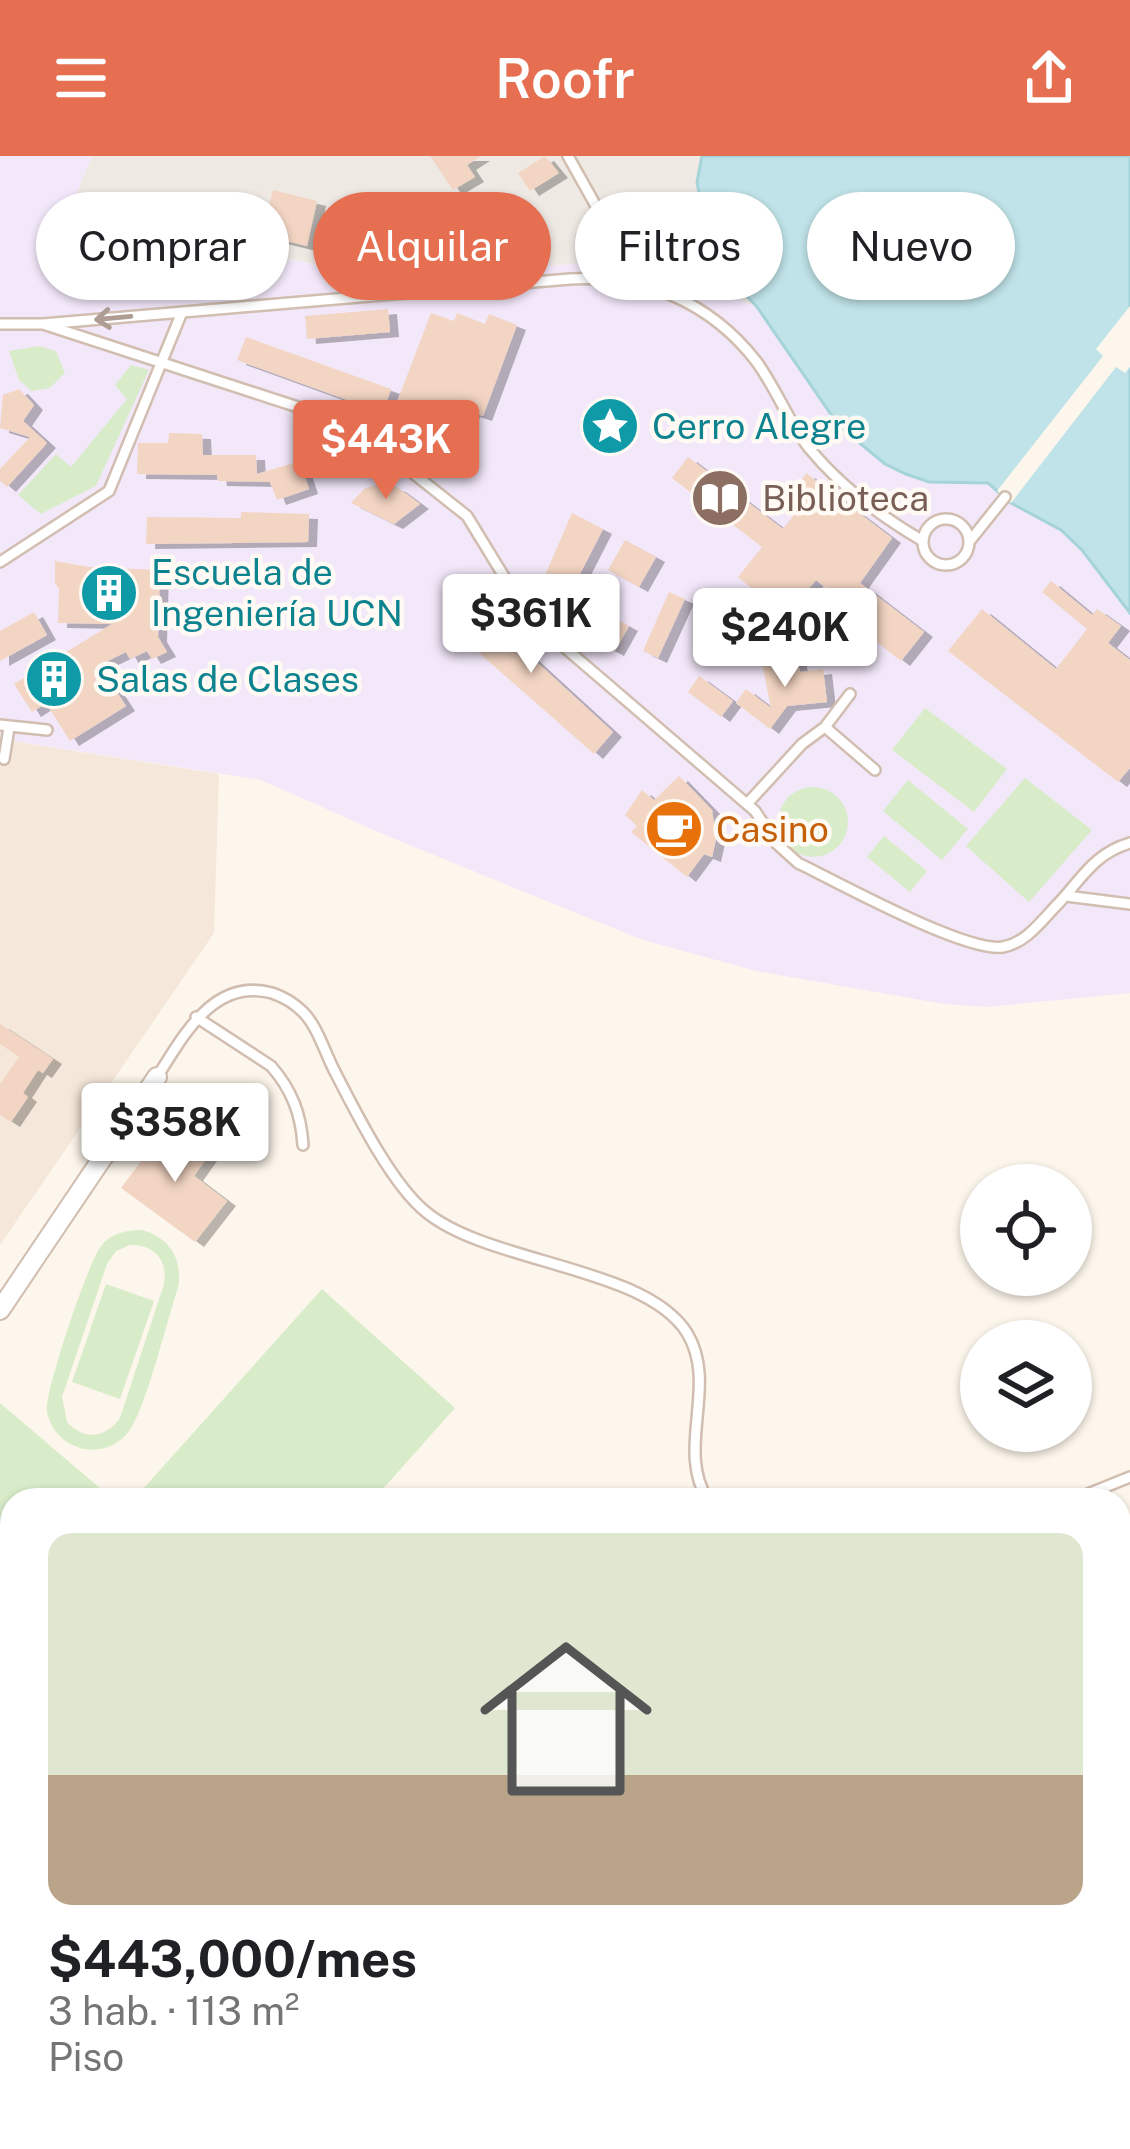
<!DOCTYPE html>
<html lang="es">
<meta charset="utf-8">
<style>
body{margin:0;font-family:"Public Sans",sans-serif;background:#f2f2f2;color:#202124;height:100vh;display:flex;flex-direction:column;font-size:45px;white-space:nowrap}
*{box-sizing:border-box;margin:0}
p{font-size:39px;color:#757577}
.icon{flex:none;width:66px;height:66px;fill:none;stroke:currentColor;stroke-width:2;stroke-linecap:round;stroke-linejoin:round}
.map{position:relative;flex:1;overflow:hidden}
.side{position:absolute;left:0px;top:1332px;width:1131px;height:663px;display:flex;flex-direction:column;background:#fff;border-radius:36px 36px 0 0;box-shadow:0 3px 9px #0004}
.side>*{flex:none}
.top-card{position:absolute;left:36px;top:36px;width:1059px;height:108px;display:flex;gap:24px}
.tools{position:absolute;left:960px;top:1008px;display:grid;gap:24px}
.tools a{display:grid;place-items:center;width:132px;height:132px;border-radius:50%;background:#fff;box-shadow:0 3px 9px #0004;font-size:60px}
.price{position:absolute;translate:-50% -102px;padding:0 27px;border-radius:12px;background:#fff;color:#222;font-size:39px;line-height:78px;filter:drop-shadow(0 3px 6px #0008)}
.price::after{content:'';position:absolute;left:50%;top:72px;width:36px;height:27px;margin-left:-18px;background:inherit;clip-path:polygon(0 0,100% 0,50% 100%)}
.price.on{background:#e76f51;color:#fff}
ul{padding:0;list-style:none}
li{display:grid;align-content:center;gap:24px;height:636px;padding:0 48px}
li+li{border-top:3px solid #e0e0e0}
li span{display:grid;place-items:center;height:372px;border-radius:24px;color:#555}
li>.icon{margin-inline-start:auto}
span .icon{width:216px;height:216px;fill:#fffc;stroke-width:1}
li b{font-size:51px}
.pill{padding:0 42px;border-radius:54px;background:#fff;box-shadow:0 3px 9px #0004;font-size:42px;line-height:108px}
.pill.on{background:#e76f51;color:#fff}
header{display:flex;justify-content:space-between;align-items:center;height:156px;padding:0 48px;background:#e76f51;color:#fff;font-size:54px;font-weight:600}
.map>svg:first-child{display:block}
.residential{fill:#f5e8da}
.industrial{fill:#efe9e4}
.education{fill:#f3e8fa}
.green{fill:#d8ecc9;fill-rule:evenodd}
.water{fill:#bfe3e8;stroke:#a5d3da;stroke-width:3}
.pier{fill:#fdf6ec}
.building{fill:#f3d5c3;filter:url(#shadow)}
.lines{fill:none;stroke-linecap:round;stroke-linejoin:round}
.service-casing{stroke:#d1beb0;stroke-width:14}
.minor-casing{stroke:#d1beb0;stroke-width:22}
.service{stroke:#fff;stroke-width:9}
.minor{stroke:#fff;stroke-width:18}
.oneway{stroke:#af9d94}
.labels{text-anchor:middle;stroke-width:9;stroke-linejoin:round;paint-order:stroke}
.culture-label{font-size:36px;fill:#0d838f;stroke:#fffaf3;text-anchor:start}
.education-label{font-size:36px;fill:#785e54;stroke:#fffaf3;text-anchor:start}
.food-label{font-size:36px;fill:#c56008;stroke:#fffaf3;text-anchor:start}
</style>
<header><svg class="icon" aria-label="menu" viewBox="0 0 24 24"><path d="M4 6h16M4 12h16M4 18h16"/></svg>Roofr<svg class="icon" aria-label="share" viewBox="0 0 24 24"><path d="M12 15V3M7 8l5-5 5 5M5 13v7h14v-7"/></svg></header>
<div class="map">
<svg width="1130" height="1993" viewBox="0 0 1130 1993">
<defs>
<filter id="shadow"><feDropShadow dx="9" dy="5" stdDeviation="0" flood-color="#0004"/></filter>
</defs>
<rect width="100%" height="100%" fill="#fdf6ec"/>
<path class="residential" d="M0,583L219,618L214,777L0,1089Z"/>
<path class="industrial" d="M92,0H702L697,27L711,101L757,151L653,107L625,104L379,123L69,53Z"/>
<path class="education" d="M0,0H92L70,54L379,123L625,104L653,107L757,151L839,270L969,325L987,327L1011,347L1061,374L1082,394L1130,457V837L986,851L944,848L756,815L640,783L392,682L261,624L0,583Z"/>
<path class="green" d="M39,190L56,195L65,217L50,232L32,235L19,224L9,195Z
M131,209L149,214L96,330L41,358L18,339L56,298L71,311L127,243L115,229Z
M925,552L1007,613L974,656L892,594Z
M1025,622L1092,674L1029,746L966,690Z
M908,624L968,673L942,704L883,655Z
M778 666a35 35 0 1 1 70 0a35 35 0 1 1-70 0Z
M884,680L927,715L910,736L867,701Z
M142,1074C170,1082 183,1103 178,1132C167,1163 145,1259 126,1279C113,1293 92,1298 75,1290C61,1285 50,1271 47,1256C44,1238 88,1106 101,1090C111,1077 126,1074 142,1074ZM130,1089C154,1088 168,1104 164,1128L120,1262C106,1282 84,1285 67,1266L62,1241L107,1108L116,1095Z
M106,1128L154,1145L120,1243L72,1226Z
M322,1133L455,1252L373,1344H156L143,1333Z
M0,1247L114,1344H12V1510L0,1525Z
M12,1912V1983H105L109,1993H0V1918Z"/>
<path class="water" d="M702,0H1130V457L1082,394L1061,374L1011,347L988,327L929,326L906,318L885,308L839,270L757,151L711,101L697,26Z"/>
<path class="pier" d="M1130,150V211L1125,217L1116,211L1011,347L997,335L1103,200L1096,193Z"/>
<path class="building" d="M430,0H481L467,9L475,21L453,34Z
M545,0L559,17L530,35L518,17Z
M273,34L317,45L307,90L262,79Z
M72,64L115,74L114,88H106L102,102L64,93Z
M206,101L210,132L184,134L183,125L167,126L166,112L180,111V103Z
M388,153L390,176L307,183L305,160Z
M431,157L454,165L457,157L485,168L489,158L517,169L483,260L471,256L465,272L397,246Z
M246,181L391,233L383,257L237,204Z
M19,233L34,249L23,265L47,287L7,331L0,325V313L30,281L0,272L3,239Z
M169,277L202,278L203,299H256L257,318L300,305L309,333L277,344L270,326L218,325L217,319L137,318L138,287H168Z
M688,301L783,373L807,342L795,333L806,317L892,382L860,427L924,476L901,505L828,448L835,439L816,424L785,460L738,421L762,391L672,322Z
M380,328L397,331L420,348L394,368L351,347L365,332Z
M241,356L309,358L308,386L146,388L147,361L241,362Z
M572,357L603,373L562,453L536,440Z
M625,384L656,401L639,431L608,414Z
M55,405L89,411L160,414L158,481L167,496L152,503L147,495L130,503L126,496L99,509L126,550L70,585L46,547L32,556L14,528L112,468L58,467L59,433L55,427Z
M1051,425L1092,459L1097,453L1121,470L1108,487L1130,504V612L1118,626L948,495L982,453L1056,513L1087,473L1042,436Z
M470,433L488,447L481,455L613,576L594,598L470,489L480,478L452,456Z
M669,436L685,443L658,502L643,495Z
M589,448L629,470L615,495L575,474Z
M34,456L47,479L0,505V475Z
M797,501L800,516L823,513L827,546L787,550L770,573L736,547L746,533L771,552L762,507Z
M699,520L733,545L721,561L688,536Z
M679,620L712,654L716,683L712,701L704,698L687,721L631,676L637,670L625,659L642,634L654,644Z
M0,868L53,903L43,917L38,914L23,937L28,941L11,966L0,959V928L19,901L0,888Z
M169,968L208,1000L194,1020L227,1045L195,1086L121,1032Z"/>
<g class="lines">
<defs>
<path id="service" d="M568,0L629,109L633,126
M0,168H43L570,123C644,118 710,146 756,205C776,232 788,265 809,292C841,331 880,360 923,385
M43,168L307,254L375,287L467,360L511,432L542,472L755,655L777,688L798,707C837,726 966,797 1003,791C1025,787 1040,767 1054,752C1080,726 1092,698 1130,687
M923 386a23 23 0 1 1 46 0a23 23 0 1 1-46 0Z
M969,386L1005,341
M0,406L109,335L182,156
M0,569L47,574
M825,571L850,538
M4,603L9,572
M747,648L802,588L825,571L875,614
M1066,740L1130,748
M196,861L271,910C292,934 301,958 303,989
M157,921C183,881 213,821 272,837C284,841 294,847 303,856C317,870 324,894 333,912C354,953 391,1028 426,1056C489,1108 645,1110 687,1177C719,1229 675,1293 708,1344
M1073,1344L1130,1321"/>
<path id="minor" d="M0,1154L157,921
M0,1670L12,1664
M430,1983L435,1993"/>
</defs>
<use href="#service" class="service-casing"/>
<use href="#minor" class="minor-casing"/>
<use href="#service" class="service"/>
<use href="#minor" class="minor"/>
</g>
<defs><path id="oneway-shaft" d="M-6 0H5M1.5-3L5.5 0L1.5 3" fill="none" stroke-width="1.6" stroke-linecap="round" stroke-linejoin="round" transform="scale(3)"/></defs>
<use class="oneway" href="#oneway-shaft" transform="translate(113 162) rotate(175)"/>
<defs>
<symbol id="sight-disc" viewBox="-11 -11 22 22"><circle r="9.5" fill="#0f9aa8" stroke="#fffaf3"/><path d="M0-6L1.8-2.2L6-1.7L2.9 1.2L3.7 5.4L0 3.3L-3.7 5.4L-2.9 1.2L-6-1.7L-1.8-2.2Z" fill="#fff"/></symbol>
<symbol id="library-disc" viewBox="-11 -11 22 22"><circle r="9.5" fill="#8d6e63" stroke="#fffaf3"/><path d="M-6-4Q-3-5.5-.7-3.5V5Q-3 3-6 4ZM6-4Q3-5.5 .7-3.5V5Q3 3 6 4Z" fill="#fff"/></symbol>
<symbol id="building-disc" viewBox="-11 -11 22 22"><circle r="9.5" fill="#0f9aa8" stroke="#fffaf3"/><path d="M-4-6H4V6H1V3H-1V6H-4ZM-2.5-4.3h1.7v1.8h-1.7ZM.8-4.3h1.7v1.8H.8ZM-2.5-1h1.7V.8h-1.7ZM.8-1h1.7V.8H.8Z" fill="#fff"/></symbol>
<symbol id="cafe-disc" viewBox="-11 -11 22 22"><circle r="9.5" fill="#e8710a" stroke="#fffaf3"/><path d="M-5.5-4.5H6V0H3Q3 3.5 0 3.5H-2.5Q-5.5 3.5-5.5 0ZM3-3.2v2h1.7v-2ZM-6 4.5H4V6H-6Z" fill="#fff"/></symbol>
</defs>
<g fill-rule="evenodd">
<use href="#sight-disc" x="577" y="237" width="66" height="66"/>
<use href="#library-disc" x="687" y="309" width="66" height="66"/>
<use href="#building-disc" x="76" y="404" width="66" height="66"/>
<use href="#building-disc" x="21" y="490" width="66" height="66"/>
<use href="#cafe-disc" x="641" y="640" width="66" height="66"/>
</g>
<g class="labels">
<g class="culture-label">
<text x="652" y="283">Cerro Alegre</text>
<text x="151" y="429">Escuela de<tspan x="151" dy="41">Ingeniería UCN</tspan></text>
<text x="96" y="536">Salas de Clases</text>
</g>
<g class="education-label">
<text x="762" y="355">Biblioteca</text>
</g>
<g class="food-label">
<text x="716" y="686">Casino</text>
</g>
</g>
</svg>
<div class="tools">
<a><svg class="icon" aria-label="locate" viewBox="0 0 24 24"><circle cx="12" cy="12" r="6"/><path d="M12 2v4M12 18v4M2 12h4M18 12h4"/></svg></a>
<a><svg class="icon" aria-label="layers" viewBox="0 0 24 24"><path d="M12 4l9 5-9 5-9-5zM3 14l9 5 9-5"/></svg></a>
</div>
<b class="price on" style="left:386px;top:346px">$443K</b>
<b class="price" style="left:531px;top:520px">$361K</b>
<b class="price" style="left:785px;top:534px">$240K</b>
<b class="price" style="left:175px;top:1029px">$358K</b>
<div class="top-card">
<a class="pill">Comprar</a>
<a class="pill on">Alquilar</a>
<a class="pill">Filtros</a>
<a class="pill">Nuevo</a>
</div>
<section class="side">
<ul>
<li><span style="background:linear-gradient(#dfe7d0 65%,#b9a48a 0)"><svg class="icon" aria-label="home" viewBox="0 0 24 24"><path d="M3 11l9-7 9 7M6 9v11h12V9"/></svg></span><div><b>$443,000/mes</b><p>3 hab. · 113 m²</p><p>Piso</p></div></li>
</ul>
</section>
</div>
